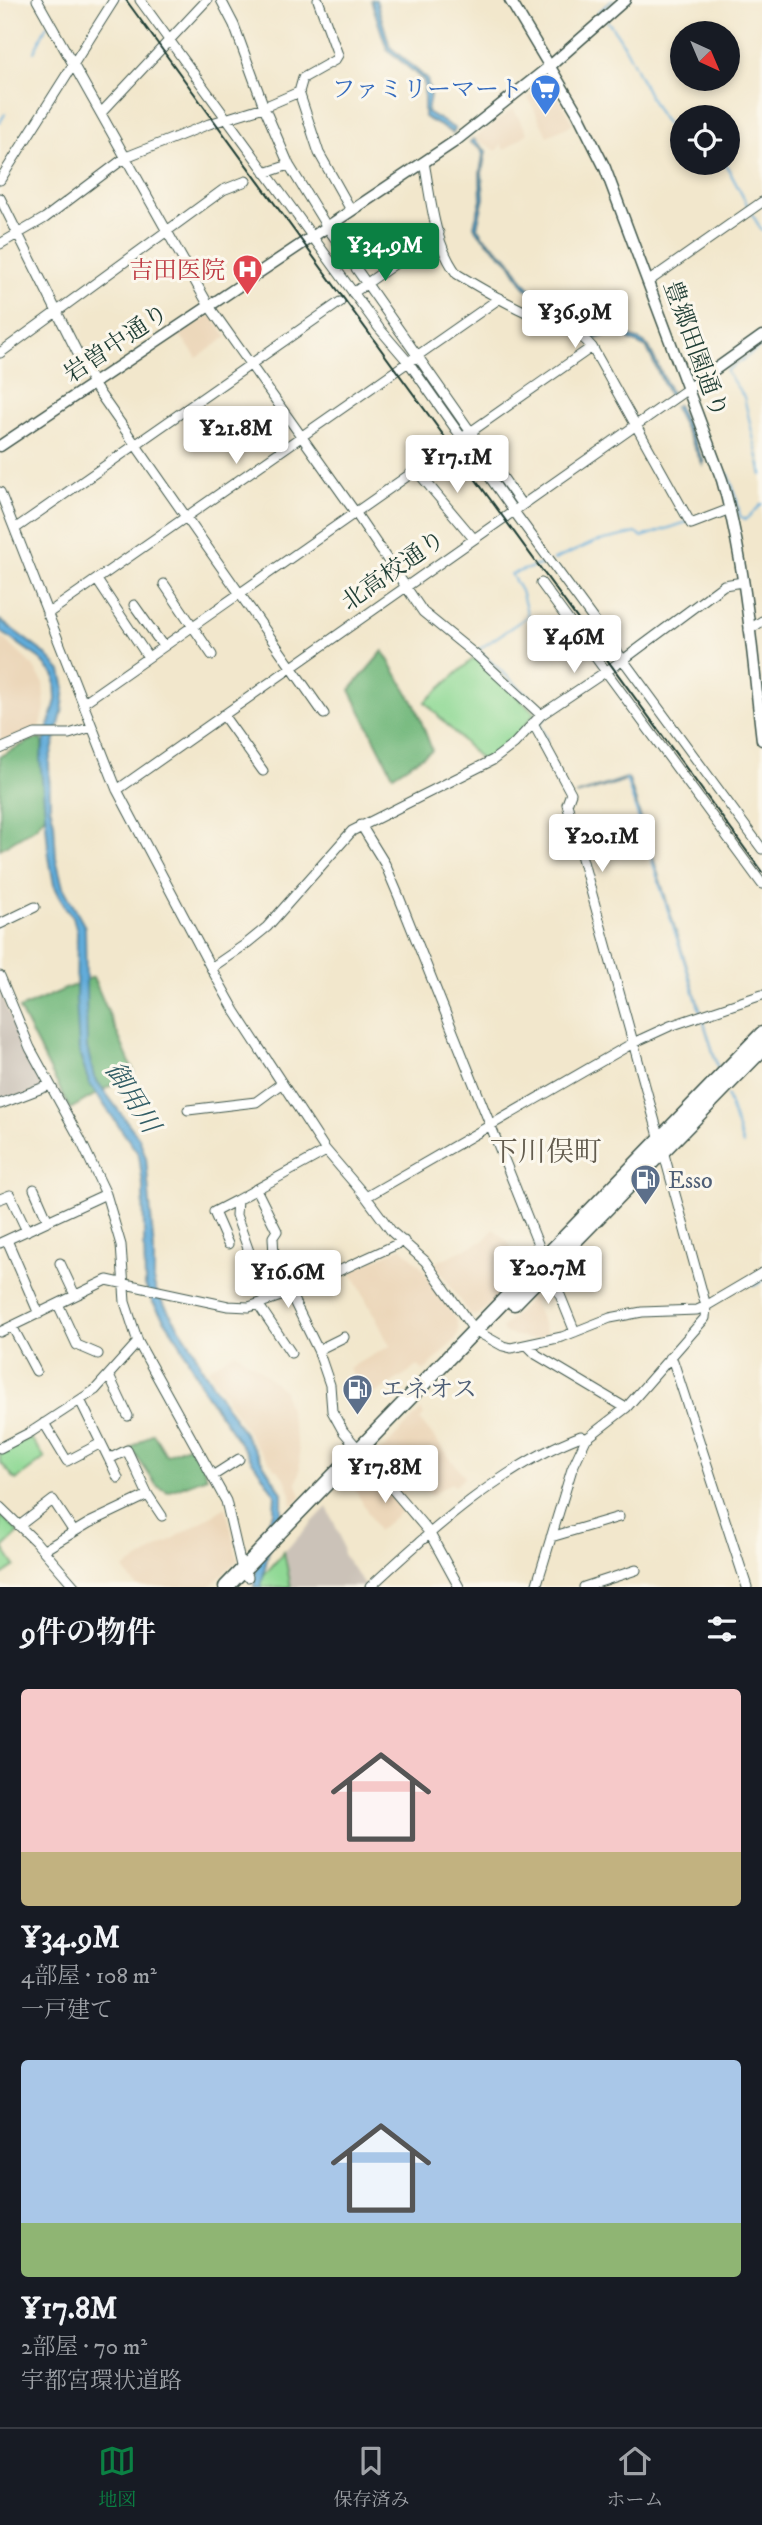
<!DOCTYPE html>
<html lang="ja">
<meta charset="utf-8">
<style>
body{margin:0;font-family:"IM FELL DW Pica","Noto Serif JP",serif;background:#242831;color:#f1f3f6;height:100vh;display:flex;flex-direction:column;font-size:26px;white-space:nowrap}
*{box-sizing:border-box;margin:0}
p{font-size:23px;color:#9ea1a6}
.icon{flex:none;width:38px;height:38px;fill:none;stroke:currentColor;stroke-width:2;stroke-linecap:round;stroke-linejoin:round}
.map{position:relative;height:1587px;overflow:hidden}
.sheet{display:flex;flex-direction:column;background:#171b24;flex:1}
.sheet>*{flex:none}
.needle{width:46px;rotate:136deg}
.tools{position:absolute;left:670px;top:21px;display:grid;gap:14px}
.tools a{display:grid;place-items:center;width:70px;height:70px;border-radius:50%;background:#171b24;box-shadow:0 4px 10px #0003;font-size:35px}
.price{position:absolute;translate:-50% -60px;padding:0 16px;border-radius:7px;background:#fff;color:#222;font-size:23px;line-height:46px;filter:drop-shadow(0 2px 4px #0008)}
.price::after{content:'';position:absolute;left:50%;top:42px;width:21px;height:16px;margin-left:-10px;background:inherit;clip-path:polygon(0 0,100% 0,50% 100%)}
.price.selected{background:#0b8043;color:#fff}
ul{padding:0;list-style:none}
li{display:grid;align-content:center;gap:14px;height:371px;padding:0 21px}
li span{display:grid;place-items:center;height:217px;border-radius:7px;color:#555}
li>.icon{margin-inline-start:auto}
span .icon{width:126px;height:126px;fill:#fffc;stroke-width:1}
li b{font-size:30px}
h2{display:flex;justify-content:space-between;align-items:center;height:84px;padding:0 21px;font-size:30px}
.dock{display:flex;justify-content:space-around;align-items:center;height:98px;border-top:2px solid #363941;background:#171b24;font-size:19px;color:#9ea1a6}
.dock a{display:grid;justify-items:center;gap:4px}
.dock .selected{color:#0b8043}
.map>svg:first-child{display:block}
.built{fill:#ecd7ba}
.industrial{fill:#cbc2b8}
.green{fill:#90d995;stroke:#588b64;stroke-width:2}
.forest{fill:#74b97e;stroke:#4a7b59;stroke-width:2}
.water{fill:#62acda;stroke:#407487;stroke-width:2}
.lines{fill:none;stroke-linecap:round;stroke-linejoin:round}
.stream{stroke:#62acda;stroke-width:2}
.minor-casing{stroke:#3f564b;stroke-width:11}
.tertiary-casing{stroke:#3f564b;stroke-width:13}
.trunk-casing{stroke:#3f564b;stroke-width:17}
.minor{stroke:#fff;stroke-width:9}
.tertiary{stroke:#fff;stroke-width:10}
.trunk{stroke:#fff;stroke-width:14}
.rail{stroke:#1f3d34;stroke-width:2}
.labels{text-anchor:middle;stroke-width:6;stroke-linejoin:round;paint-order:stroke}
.shop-label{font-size:24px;fill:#366cbe;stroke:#fbf7ec;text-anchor:end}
.health-label{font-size:24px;fill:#be3a42;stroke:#fbf7ec;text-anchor:end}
.street-label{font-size:24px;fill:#1f3d34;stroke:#fbf7ec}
.service-label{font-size:24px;fill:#4e5e75;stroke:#fbf7ec;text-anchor:start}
.water-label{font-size:26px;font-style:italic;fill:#335e66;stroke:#fbf7ec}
.quarter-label{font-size:28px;fill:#635c4e;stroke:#fbf7ec}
</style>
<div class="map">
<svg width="762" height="1587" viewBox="0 0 762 1587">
<rect width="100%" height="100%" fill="#fbf7ec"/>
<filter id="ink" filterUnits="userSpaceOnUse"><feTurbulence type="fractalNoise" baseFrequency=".0143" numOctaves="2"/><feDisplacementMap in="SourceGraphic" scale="14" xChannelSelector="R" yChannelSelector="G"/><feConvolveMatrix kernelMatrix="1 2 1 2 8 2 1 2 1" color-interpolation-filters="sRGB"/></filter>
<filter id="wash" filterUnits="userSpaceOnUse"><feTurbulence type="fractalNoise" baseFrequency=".00686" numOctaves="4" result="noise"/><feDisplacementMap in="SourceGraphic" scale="28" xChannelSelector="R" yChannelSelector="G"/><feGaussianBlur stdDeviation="1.57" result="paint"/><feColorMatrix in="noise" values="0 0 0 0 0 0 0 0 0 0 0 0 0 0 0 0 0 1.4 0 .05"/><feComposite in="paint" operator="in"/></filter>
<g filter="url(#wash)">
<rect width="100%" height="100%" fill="#f2e7cc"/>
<path class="built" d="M550,88L558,96L574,124L547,136L528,97L540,89Z
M513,109L528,133L504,150L501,144L497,151L474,138Z
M208,316H212L227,337L197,358L180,335Z
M0,635L33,666L43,682L45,708L40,728L0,746Z
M494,1229L508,1242L521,1272L479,1315L471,1316L434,1263L483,1241Z
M401,1247L420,1265L457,1321L459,1330L456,1339L424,1371L418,1366L365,1400L349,1368L390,1346L351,1271Z
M532,1297L548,1336L529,1339L504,1333L502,1328Z
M235,1352L258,1368L284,1391L299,1451L300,1469L297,1484L301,1497L292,1506L291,1494L285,1479L257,1448L208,1369Z
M421,1410L424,1415L420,1420L465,1477L455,1486L451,1483L431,1495L416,1479L396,1499L404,1509L378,1531L351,1482Z
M226,1507L238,1560L209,1587H137L123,1569Z"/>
<path class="industrial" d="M0,988L5,1005L44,1088L0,1104Z
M327,1507L340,1536L343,1554L366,1587H291L284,1552Z"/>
<path class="green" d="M475,657L535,713L514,740L482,761L425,702Z
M30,1437L45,1458L16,1480L0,1462V1452Z
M0,1514L19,1533L3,1548L15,1566L3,1574L0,1572Z
M284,1552L291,1587H254Z"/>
<path class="forest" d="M383,651L415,705L432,750L393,775L350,690Z
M42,739L46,814L36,827L0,849V756L32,740Z
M93,977L134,1072L70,1109L19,1009Z
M153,1433L166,1455L190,1445L203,1465L207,1477L168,1492L157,1486L131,1448Z"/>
<path class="water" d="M371,0H376L390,47L427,79L430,95L427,112L455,129L453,133L424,117V81L387,49Z
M473,139L486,151L482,172L484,198L477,227L483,236L510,260L525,283L551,312L584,327L593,336C614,334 631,331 649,347L672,395L669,396L647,348L619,335L610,334L595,339L589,338L581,328L548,316L546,309L523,285L510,263L476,231L474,225L481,200L480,173L483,155L481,149L470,142Z
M677,405L704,462L703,465L674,407Z
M0,620L44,653L61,671L65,688L62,713L49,762L50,807L54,822L56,858L63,887L85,927L87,1047L94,1077L139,1138L146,1158L154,1251V1284L159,1297L193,1348L201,1366L282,1493V1512L272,1535L261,1587H254L260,1533L274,1513L275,1494L204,1391L180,1343L152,1301L145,1285L143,1185L139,1155L89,1083L79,1052L76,999L77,932L73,917L66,909L54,885L49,857L40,758L56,700L55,676L39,658L0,631Z
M627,778L629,780L718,1068L628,780L576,795Z"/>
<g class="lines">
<path class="stream" d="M601,15L598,12L613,0
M607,21C638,56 646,110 681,139L682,137
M34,52L47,25
M0,122L5,114
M725,163L748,206
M752,214L762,231
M762,346L726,371L744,397L762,475
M723,472L729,475L737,501
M735,502L737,501L740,516L745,520L762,504
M554,560L595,542L636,533L642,537L687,522
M542,708L478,650L528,616L521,591L511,574L546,563
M547,740L539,724L548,715
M626,779L700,1011
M703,1019L718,1068
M727,1096L743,1145
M754,1286L762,1281"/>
</g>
</g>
<g filter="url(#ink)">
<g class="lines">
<defs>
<path id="minor" d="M37,0L209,306L355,512L423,612L477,656L541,715
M140,0L379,328L409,363L510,506L762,849
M221,0L234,25L264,107L289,165L327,227L522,505
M299,92L319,153L351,210
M101,113L207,0
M424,162C431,199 434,244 457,274C482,289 508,305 535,316C559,326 574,326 592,347L691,524L730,509
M265,173L289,165
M0,180L114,0
M0,198L93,384L324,714
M0,244L45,218L126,157L209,124L264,107L299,92L303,78L335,60L338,55L318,0
M649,281L762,202
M353,293L439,233
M0,353L223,190L246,181
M416,470L474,539
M0,492L117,790L211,968L235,1011L325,1149L366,1197L392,1232L425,1261L474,1330L503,1346L511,1348L562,1337L610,1318L642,1312L697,1310L706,1306L567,804L571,793L533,723
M16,528L340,302
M97,580L148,657
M541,583L762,884
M164,584L212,655
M134,605L163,646
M47,614L500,298
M749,630L762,621
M83,703L592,347
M223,715L263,771
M0,749L35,734H69L92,727
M117,790L689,388
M361,825L385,864L399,897L544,1259
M0,924L35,907
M211,968L246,944L267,927L352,831L493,760L514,744L541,715L623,660L724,585L743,582
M0,976L30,1048L80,1139L106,1194L121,1245L125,1302L138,1342L95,1390L31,1432L0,1448
M0,1104L50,1085
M188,1110L256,1102L282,1083
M34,1189L48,1221
M256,1189L277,1231L273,1237L274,1256L295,1291
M366,1197L633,1043L670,1026L762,995
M0,1199L10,1195L27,1231
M7,1240L39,1314
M0,1243L106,1194
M228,1244L214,1212L237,1200
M60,1263L75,1295
M549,1268L575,1332
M290,1293L318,1350L330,1385L332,1411L343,1431L429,1532L459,1587
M282,1296L257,1274L236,1215L237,1200L326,1151
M58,1304L77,1345L98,1354
M258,1304L291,1353
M12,1326L36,1371
M0,1332L107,1280L228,1306L249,1307L295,1291L404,1241
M138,1342L226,1501L242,1570L248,1577
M527,1345L537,1355L626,1408
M318,1350L344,1337
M669,1358L673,1361L747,1587
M109,1376L128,1416
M44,1423L67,1461L101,1443
M109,1459L118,1478
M214,1475L239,1459
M148,1495L162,1516
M0,1507L35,1541L75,1587
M19,1526L53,1500L74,1532
M551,1537L619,1517
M44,1550L89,1523L148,1495L127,1450L109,1459L80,1400
M370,1587C430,1531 504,1465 581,1436L586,1439
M536,1587L572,1469L586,1439L626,1408L705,1318L706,1306L762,1273
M584,1587L636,1570"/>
<path id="tertiary" d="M510,0L578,114L605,168L722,480C746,564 752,653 762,740
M689,388L762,336
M0,446L454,142L550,66L625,0"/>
<path id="trunk" d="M514,1303L762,1049
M226,1587L762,1034"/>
</defs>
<use href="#minor" class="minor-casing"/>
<use href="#tertiary" class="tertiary-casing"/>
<use href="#trunk" class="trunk-casing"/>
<use href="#minor" class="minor"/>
<use href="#tertiary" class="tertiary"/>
<use href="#trunk" class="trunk"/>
<path class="rail" d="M126,0L762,872"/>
</g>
</g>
<defs>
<symbol id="supermarket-pin" viewBox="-11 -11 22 30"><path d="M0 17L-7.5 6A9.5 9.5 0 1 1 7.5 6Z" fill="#3f7fe0" stroke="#fbf7ec"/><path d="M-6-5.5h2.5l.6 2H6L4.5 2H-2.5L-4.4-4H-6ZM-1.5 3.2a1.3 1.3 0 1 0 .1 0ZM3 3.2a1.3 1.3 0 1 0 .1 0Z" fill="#fff"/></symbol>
<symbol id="hospital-pin" viewBox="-11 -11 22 30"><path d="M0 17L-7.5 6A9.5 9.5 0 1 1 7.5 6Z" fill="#e0444e" stroke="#fbf7ec"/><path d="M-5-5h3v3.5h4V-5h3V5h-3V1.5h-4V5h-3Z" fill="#fff"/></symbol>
<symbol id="fuel-pin" viewBox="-11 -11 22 30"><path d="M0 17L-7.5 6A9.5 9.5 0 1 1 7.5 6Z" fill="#5c6f8a" stroke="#fbf7ec"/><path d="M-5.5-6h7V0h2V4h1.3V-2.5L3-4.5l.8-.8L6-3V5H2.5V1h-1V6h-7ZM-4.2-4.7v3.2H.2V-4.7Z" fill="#fff"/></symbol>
</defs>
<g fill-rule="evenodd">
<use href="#supermarket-pin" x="528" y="72" width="35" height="47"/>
<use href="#hospital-pin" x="230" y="252" width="35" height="47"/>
<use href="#fuel-pin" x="628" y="1162" width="35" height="47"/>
<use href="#fuel-pin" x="340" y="1372" width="35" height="47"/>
</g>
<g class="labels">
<g class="shop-label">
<text x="523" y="97">ファミリーマート</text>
</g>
<g class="health-label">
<text x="225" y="278">吉田医院</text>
</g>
<g class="street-label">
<text transform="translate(116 343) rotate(-34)" y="8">岩曽中通り</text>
<text transform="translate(696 349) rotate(70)" y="8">豊郷田園通り</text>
<text transform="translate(393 570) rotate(-35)" y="8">北高校通り</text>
</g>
<g class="service-label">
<text x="668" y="1188">Esso</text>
<text x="381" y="1397">エネオス</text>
</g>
<g class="water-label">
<text transform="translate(133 1097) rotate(58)" y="9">御用川</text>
</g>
<g class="quarter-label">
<text x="546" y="1161">下川俣町</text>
</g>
</g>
</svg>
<div class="tools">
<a><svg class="needle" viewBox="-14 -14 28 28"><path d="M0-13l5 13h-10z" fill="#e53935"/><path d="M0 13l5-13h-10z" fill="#9ea1a6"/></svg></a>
<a><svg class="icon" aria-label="locate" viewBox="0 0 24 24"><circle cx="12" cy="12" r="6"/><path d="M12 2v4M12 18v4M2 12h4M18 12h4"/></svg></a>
</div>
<b class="price selected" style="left:385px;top:283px">¥34.9M</b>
<b class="price" style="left:575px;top:350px">¥36.9M</b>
<b class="price" style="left:236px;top:466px">¥21.8M</b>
<b class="price" style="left:457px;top:495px">¥17.1M</b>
<b class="price" style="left:574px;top:675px">¥46M</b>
<b class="price" style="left:602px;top:874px">¥20.1M</b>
<b class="price" style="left:548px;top:1306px">¥20.7M</b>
<b class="price" style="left:288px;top:1310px">¥16.6M</b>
<b class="price" style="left:385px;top:1505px">¥17.8M</b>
</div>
<section class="sheet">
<h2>9件の物件<svg class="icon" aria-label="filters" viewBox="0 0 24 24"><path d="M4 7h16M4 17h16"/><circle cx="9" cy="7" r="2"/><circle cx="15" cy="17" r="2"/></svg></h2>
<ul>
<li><span style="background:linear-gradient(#f6c9c9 75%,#c2b280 0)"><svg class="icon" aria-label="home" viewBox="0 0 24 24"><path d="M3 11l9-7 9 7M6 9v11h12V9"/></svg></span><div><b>¥34.9M</b><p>4部屋 · 108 m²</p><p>一戸建て</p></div></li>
<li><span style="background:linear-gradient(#a9c7e8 75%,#8fb573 0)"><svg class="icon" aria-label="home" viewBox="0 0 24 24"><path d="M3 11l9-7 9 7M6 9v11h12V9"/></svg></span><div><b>¥17.8M</b><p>2部屋 · 70 m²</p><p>宇都宮環状道路</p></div></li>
</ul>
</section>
<nav class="dock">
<a class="selected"><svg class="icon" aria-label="map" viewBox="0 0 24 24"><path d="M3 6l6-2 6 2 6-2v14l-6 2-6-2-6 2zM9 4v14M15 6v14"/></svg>地図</a>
<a><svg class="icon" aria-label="saved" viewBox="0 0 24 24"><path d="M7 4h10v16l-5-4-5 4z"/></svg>保存済み</a>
<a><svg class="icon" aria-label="home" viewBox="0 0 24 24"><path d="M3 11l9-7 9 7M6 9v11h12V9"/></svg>ホーム</a>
</nav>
